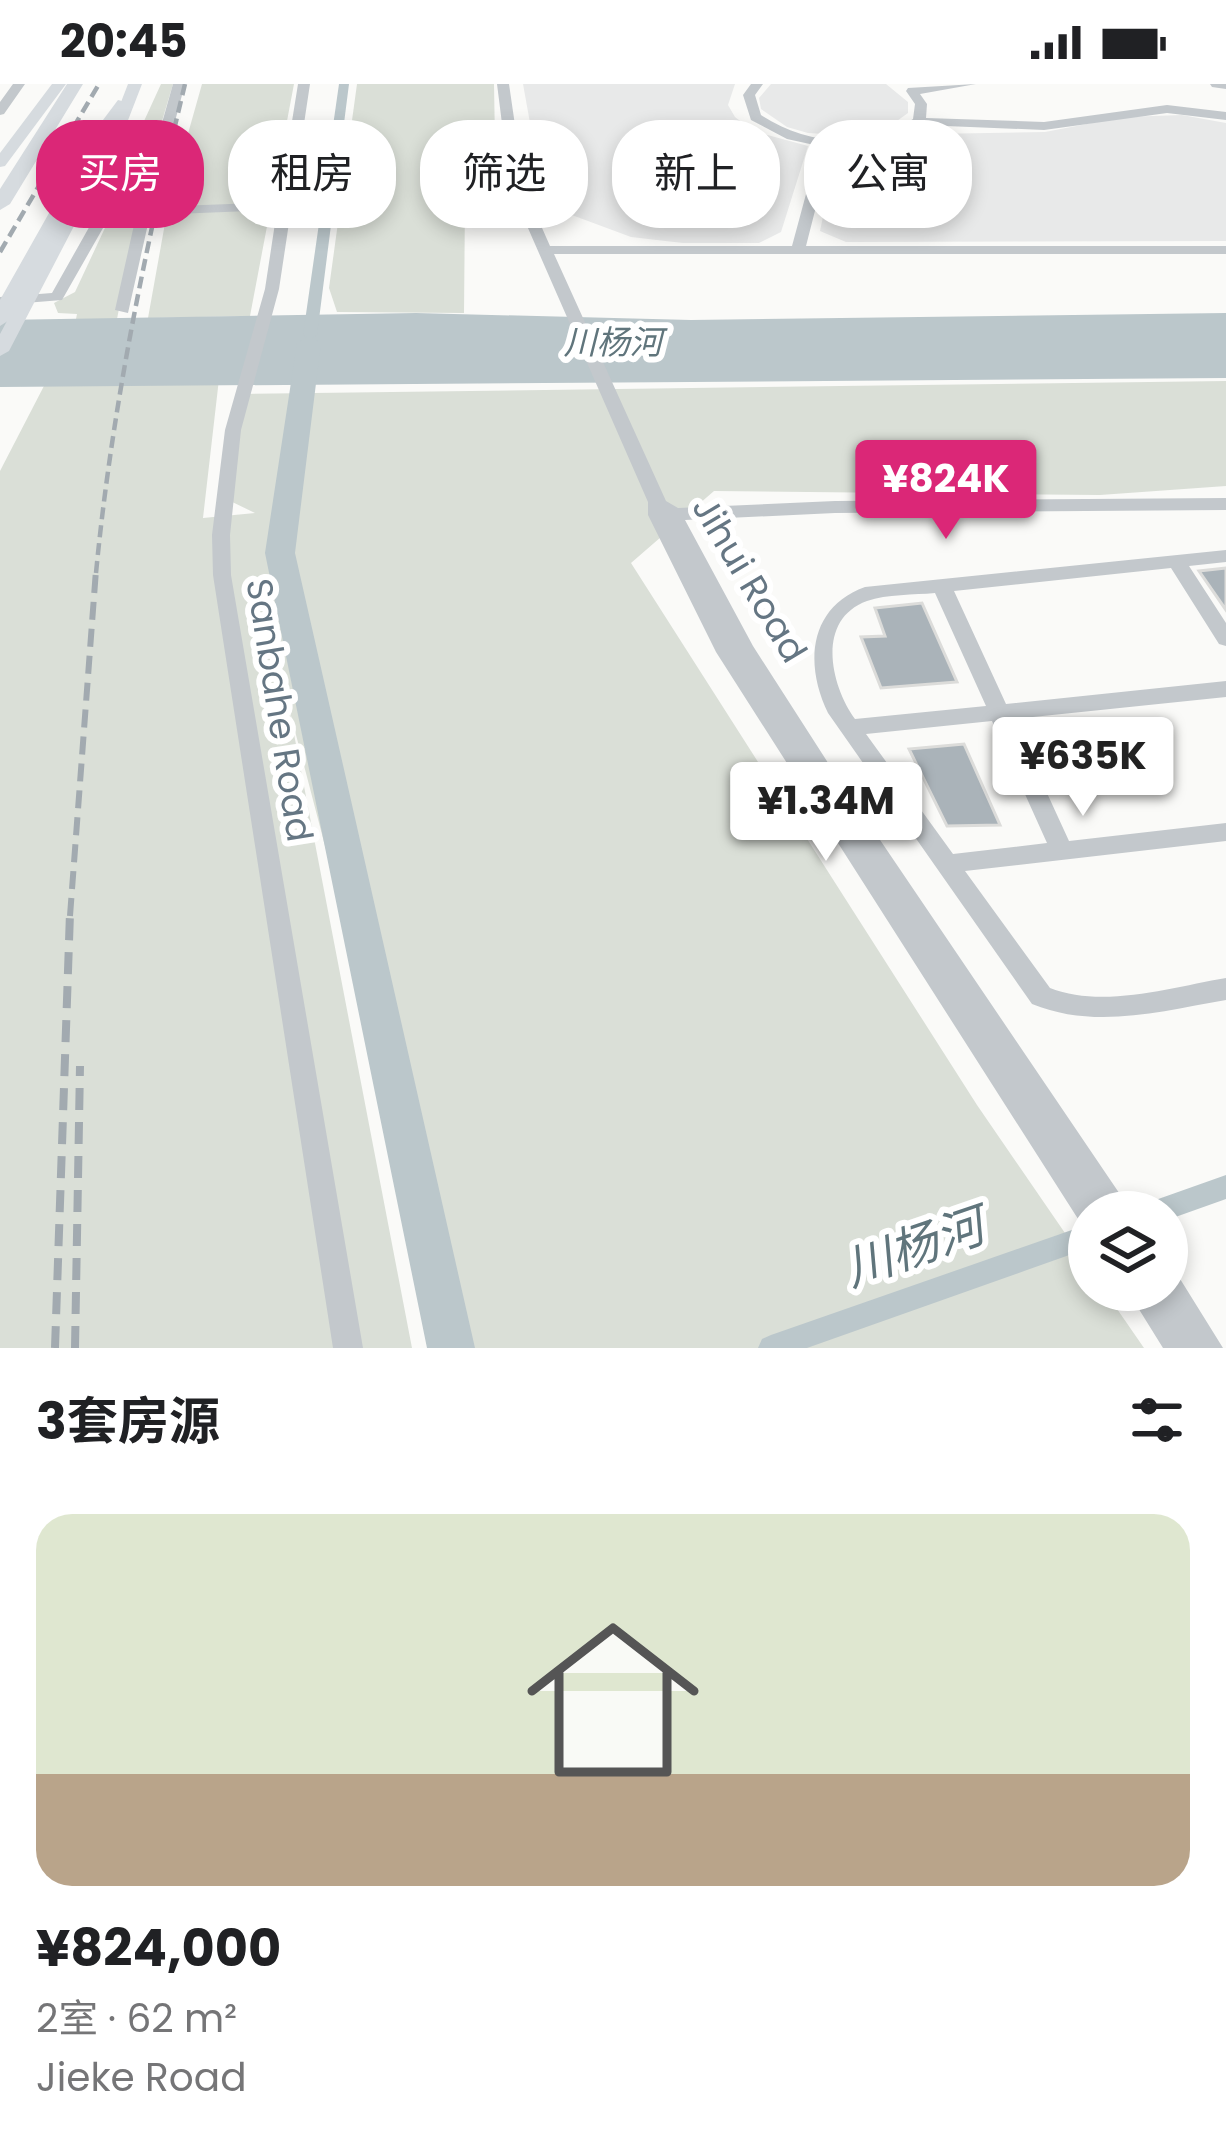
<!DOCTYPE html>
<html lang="zh">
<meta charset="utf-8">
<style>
body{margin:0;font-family:Poppins,"Noto Sans SC",sans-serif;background:#f2f2f2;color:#202124;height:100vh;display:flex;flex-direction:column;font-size:45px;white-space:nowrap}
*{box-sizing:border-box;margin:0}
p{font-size:39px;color:#757577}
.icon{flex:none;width:66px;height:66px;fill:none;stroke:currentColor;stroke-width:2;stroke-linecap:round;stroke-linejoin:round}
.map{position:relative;height:1264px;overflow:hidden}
.sheet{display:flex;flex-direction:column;background:#fff;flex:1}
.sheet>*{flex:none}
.banner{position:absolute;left:36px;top:36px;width:1155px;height:108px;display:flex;gap:24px}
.fabs{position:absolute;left:1068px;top:1107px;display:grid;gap:24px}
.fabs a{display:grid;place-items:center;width:120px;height:120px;border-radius:50%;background:#fff;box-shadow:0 6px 18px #0003;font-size:60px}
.price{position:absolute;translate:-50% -102px;padding:0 27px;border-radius:12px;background:#fff;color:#222;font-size:39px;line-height:78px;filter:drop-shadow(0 3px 6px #0008)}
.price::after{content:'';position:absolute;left:50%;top:72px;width:36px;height:27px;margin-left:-18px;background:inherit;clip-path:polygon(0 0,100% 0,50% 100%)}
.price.on{background:#db2777;color:#fff}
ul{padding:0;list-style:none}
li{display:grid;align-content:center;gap:24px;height:636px;padding:0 36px}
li+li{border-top:3px solid #e0e0e0}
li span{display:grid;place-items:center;height:372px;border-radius:36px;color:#555}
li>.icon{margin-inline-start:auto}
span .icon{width:216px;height:216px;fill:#fffc;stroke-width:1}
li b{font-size:51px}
h2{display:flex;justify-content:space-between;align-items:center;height:144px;padding:0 36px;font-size:51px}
.tag{padding:0 42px;border-radius:48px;background:#fff;box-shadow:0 6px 18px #0003;font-size:42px;line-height:108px}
.tag.on{background:#db2777;color:#fff}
.status{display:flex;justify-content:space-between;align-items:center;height:84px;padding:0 60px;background:#fff;direction:ltr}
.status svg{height:33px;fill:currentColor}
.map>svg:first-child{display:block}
.built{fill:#e8e9e9}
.green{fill:#dadfd7}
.water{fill:#bbc7cb}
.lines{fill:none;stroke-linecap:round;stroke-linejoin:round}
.canal{fill:#bbc7cb;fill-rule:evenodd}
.river{fill:#bbc7cb;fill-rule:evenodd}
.building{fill:#aab3b9;stroke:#dcdcda;stroke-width:3}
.minor{fill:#c3c8cc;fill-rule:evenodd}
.major{fill:#d6dbdf;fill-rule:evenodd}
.highway{fill:#d6dbdf;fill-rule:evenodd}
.rail-far2{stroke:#a2aab0;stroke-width:4.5;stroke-dasharray:12 6;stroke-linecap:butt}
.rail-far1{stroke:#a2aab0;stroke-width:6;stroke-dasharray:18 9;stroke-linecap:butt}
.rail{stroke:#a2aab0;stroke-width:8;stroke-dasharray:22 12;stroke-linecap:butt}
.labels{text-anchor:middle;stroke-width:12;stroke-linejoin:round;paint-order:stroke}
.far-water-label{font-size:33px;font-style:italic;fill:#60757c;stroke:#fff}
.street-label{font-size:36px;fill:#657683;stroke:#fff}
.near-water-label{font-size:48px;font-style:italic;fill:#60757c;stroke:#fff}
</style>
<div class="status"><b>20:45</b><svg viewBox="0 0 49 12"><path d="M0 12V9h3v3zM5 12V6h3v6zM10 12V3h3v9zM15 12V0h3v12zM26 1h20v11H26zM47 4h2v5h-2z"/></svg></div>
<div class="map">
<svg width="1226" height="1264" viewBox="0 0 1226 1264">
<rect width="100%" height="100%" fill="#fafaf8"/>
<path class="built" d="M523,0H735L728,21L735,33L753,47L808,62L781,148L759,159H683L631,153L561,127L543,111Z
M771,0H886L908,18V29L883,47L860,52L808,49L787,43L761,25L759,14Z
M1182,31L1226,39V157L846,158L820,147L836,70L930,50L1045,48L1123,33Z"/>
<path class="green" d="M161,0H173L138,118L106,120Z
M202,0H294L250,232L148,234L169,117Z
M357,0H494L496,116L465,118L464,229L337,228L329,204Z
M138,128L117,235H76L77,230L58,229L54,219L75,208L111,131Z
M219,295L203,434L255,429L224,414L241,310L1226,297V402L1100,411L714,407L631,479L977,1021L1089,1184V1206H1104L1144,1264H456L289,624L412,1264H0V387L45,300Z"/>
<path class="water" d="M416,229L691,236L1226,229V294L0,303V236Z"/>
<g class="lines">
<path class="canal" d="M339,0H349L317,251L310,255L303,251Z
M1226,1091V1115L1167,1136V1128H1144L1147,1119Z
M1089,1140V1164L807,1264H758L762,1255L771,1251Z"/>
<path class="river" d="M309,252L321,259L295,469L475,1264H427L265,469L297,259Z"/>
</g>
<path class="building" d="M1226,484V526L1199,487Z
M922,519L957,598L881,604L861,553L885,552L875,524Z
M964,660L1000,741L947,742L909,665Z"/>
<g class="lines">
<path class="minor" d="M13,0H25L4,30L0,31V18Z
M173,0H185L152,123L279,118L298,0H310L279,205L241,346L230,451L231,491L363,1264H333L213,491L212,451L225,346L265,205L277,126L150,131L128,229L115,226L136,132L112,133L107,137L62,216L0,221V213L52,209L96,131L109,125L138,124Z
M497,0H509L524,103L550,162H792L819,62L787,55L751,36L743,11L751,0H763L755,11L761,31C807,61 866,67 913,35L915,20L906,7L908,4L976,0L920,10L927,20L926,34L1044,38L1167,21L1226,28V36L1167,29L1044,46L922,41L887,59L860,64H831L806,162H1226V170H554L666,417L678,424L835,417L1226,414V426L835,429L685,436L753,562L832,685L1132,1128H1089V1142L1080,1138L716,568L648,431V418L510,103Z
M1210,0H1226V5L1212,3Z
M1226,466V478L1189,482L1226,539V562L1219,560L1171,484L954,507L1006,620L1226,597V613L1013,635L1069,757L1226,739V757L965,787L1050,904C1103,925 1172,903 1226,894V916C1161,927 1096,946 1032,920L828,629C804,580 809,523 865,503ZM935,509L986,622L855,635C831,602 815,536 867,517C887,510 914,511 935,509ZM992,637L1047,759L953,770L866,650Z
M1167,1185L1177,1190L1223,1264H1163L1127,1206H1167Z"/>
<path class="major" d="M52,0H66L5,82L0,83V69Z
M128,0H142L125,44L9,267L0,272V250L111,44Z"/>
<path class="highway" d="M67,0H83L10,120L0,126V105Z
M118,16L133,20L11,235L0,242V216L97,44Z"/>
<path class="rail-far2" d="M0,168L99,0
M96,489C112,323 146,161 185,0"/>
<path class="rail-far1" d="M70,832L96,486"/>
<path class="rail" d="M55,1264L70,829
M75,1264L80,982"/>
</g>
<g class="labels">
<g class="far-water-label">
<text x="613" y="270">川杨河</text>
</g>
<g class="street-label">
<text transform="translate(750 495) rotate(59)" y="13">Jihui Road</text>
<text transform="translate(280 626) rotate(81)" y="13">Sanbahe Road</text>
</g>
<g class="near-water-label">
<text transform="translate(914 1163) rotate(-19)" y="17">川杨河</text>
</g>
</g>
</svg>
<div class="fabs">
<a><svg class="icon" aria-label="layers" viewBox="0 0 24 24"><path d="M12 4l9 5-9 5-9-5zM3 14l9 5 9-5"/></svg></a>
</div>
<b class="price on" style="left:946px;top:458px">¥824K</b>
<b class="price" style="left:1083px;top:735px">¥635K</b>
<b class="price" style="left:826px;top:780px">¥1.34M</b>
<div class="banner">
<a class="tag on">买房</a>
<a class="tag">租房</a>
<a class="tag">筛选</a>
<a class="tag">新上</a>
<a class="tag">公寓</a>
</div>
</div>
<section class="sheet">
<h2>3套房源<svg class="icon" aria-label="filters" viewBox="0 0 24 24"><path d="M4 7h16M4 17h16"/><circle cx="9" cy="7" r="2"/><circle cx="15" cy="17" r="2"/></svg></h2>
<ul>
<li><span style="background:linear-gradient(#dfe7d0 70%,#b9a48a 0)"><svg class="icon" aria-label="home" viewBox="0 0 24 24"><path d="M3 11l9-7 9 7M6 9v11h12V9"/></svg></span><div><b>¥824,000</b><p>2室 · 62 m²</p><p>Jieke Road</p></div></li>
</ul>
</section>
